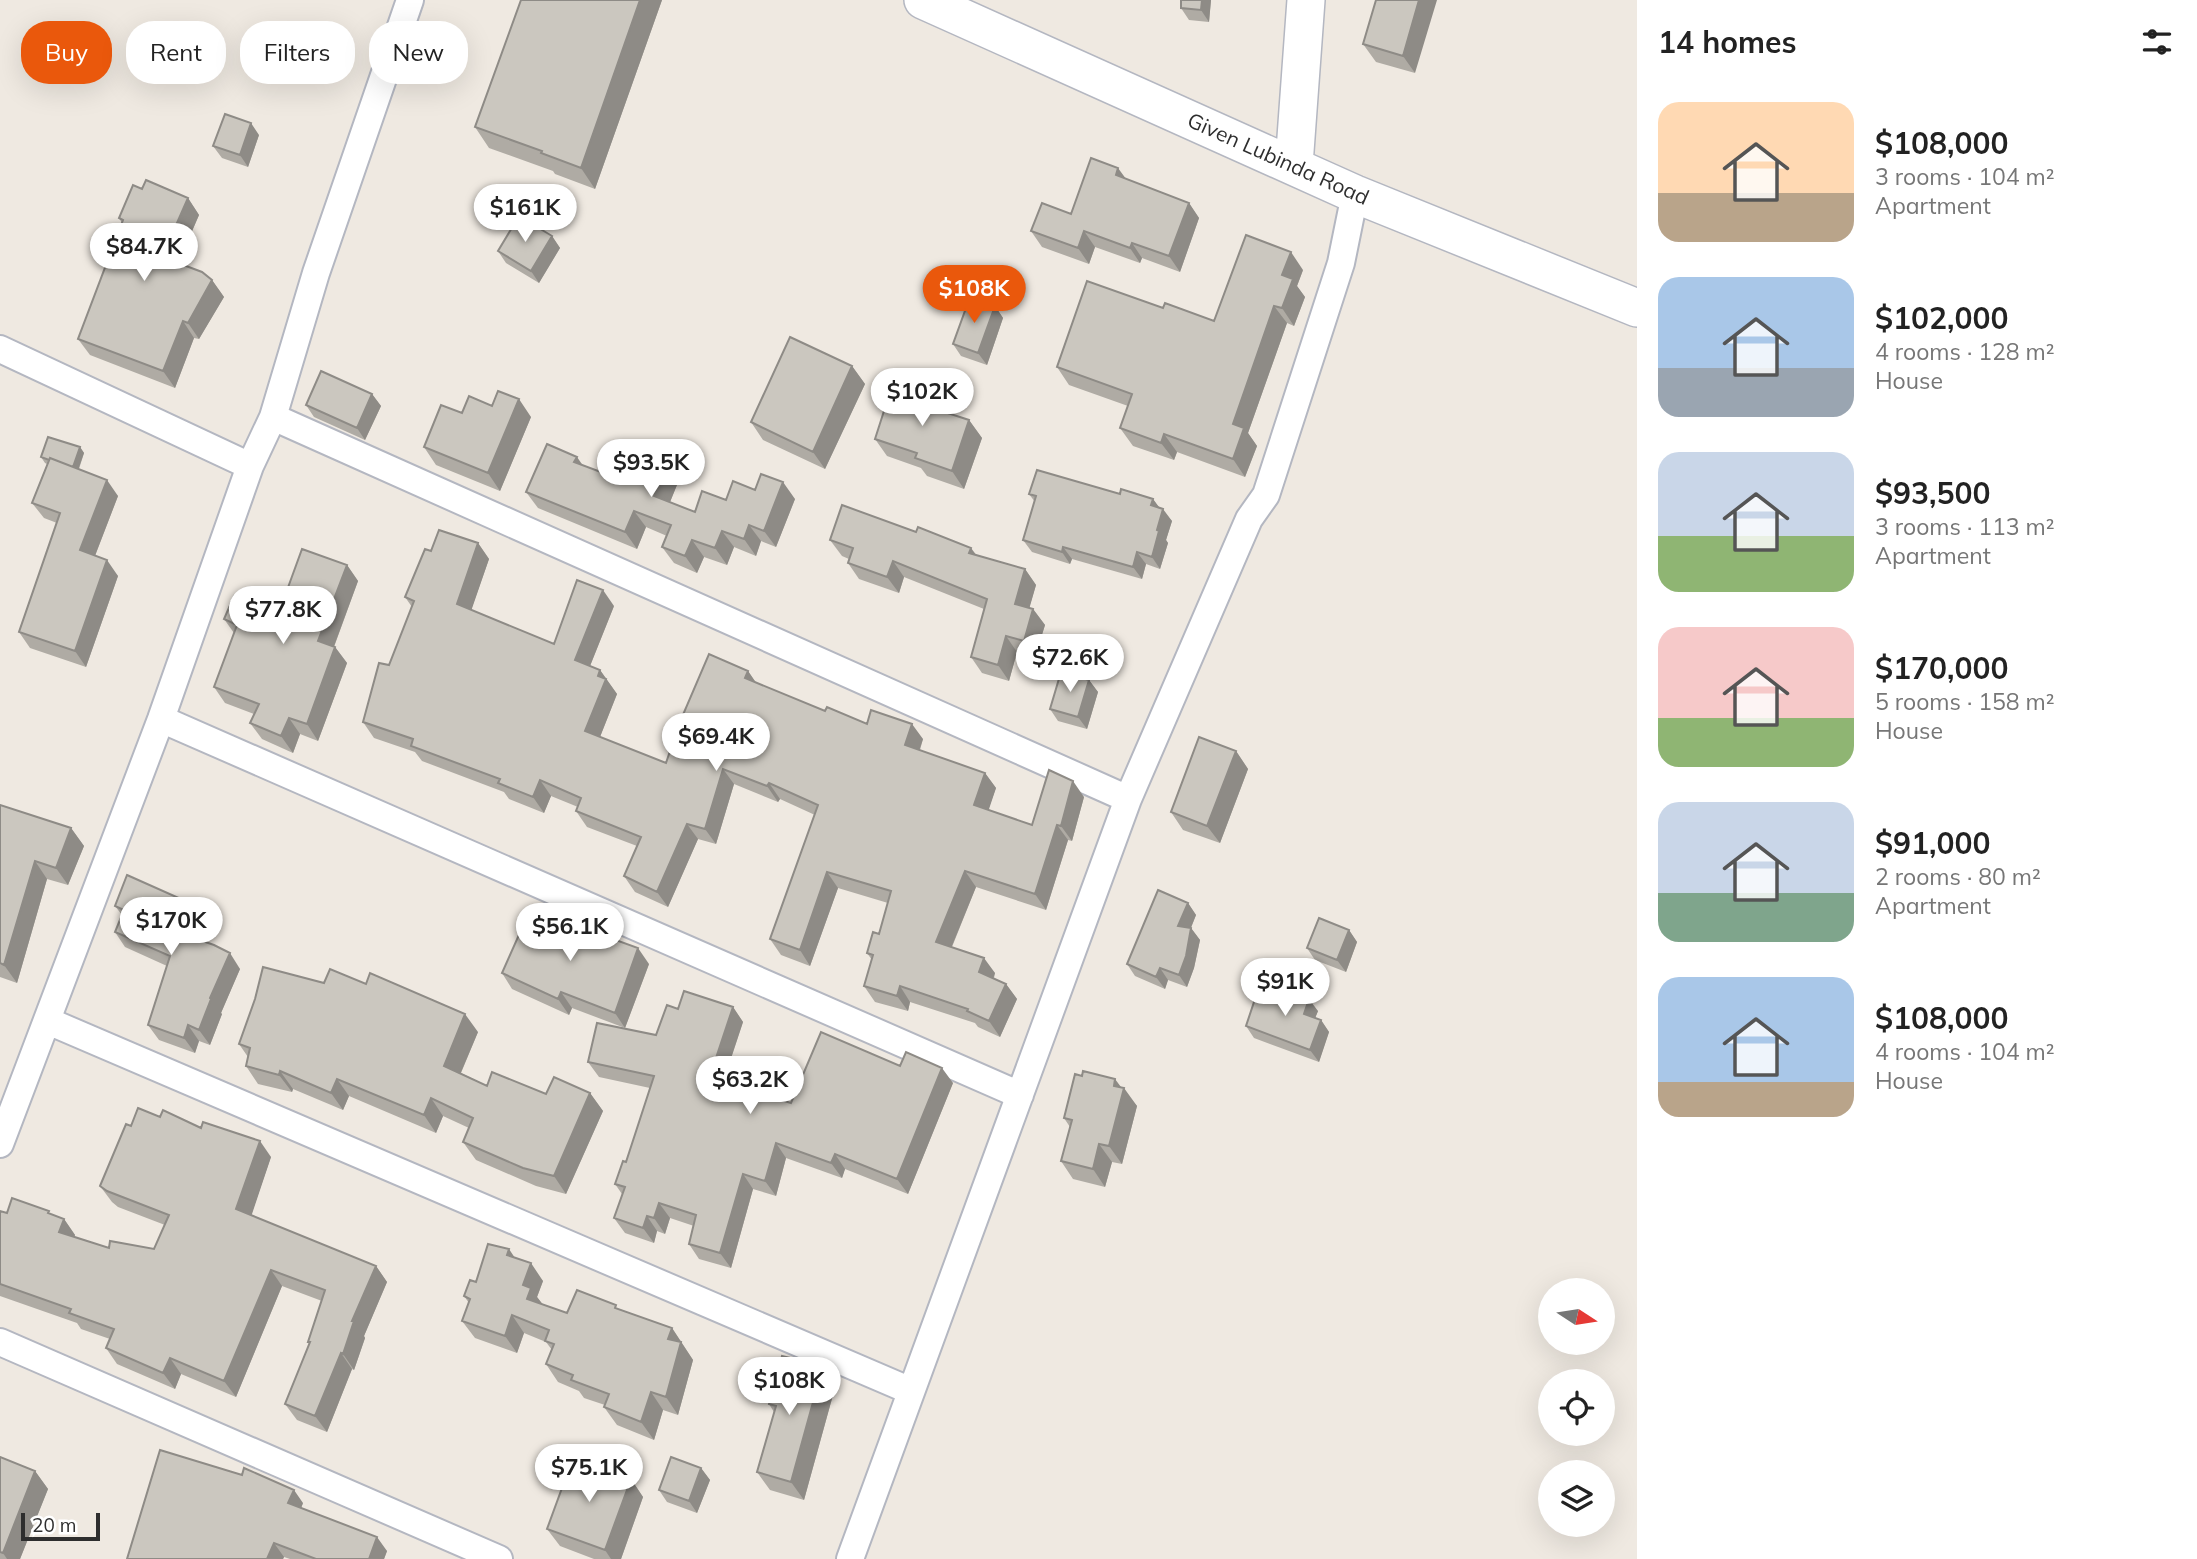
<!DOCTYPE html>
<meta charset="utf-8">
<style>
body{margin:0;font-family:Mulish,sans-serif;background:#f2f2f2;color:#222;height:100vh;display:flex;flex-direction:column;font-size:26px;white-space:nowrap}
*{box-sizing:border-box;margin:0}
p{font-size:23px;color:#767676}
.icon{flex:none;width:38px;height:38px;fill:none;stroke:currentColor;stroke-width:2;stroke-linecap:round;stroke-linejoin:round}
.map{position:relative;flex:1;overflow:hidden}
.sheet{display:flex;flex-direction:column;background:#fff;width:560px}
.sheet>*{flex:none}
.banner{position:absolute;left:21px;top:21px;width:665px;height:63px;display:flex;gap:14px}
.needle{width:46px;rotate:102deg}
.buttons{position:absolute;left:1538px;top:1278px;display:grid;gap:14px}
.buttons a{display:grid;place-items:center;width:77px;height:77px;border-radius:50%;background:#fff;box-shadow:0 7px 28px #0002;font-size:35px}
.scale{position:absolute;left:21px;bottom:18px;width:79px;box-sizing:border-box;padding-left:7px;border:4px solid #2e2e2e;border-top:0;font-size:19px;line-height:24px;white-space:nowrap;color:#2e2e2e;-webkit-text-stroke:5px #fff;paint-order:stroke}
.price{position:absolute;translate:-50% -60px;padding:0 16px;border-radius:24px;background:#fff;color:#222;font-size:23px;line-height:46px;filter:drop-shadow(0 2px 4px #0008)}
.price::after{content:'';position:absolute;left:50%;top:42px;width:21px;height:16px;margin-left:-10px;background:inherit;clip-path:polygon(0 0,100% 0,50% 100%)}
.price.selected{background:#ea580c;color:#fff}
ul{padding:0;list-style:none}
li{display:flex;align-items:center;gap:21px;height:175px;padding:0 21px}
li span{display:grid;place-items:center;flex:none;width:196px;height:140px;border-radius:21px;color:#555}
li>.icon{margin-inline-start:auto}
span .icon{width:84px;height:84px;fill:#fffc;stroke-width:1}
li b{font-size:30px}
h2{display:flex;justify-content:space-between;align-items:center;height:84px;padding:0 21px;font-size:30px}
.pill{padding:0 24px;border-radius:28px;background:#fff;box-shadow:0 7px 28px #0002;font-size:24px;line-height:63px}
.pill.selected{background:#ea580c;color:#fff}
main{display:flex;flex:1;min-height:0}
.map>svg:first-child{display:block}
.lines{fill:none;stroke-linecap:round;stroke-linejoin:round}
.street-casing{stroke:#b4b7c1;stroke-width:30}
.secondary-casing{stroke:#b4b7c1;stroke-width:40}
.street{stroke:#fff;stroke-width:26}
.secondary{stroke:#fff;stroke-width:37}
.wall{fill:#afaba4}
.shaded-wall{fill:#8e8b86}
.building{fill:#cbc7bf;stroke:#8e8b86;stroke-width:2}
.labels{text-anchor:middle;stroke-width:5;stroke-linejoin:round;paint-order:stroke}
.street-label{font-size:21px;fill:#2e2e2e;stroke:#fff}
</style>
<main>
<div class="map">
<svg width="1637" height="1559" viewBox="0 0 1637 1559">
<rect width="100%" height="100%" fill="#efe9e1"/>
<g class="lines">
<defs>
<path id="street" d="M0,349L250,466
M273,417L1128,799
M161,719L1020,1095
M48,1021L911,1391
M0,1144L161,719L250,466L273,417L316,273L410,0
M0,1342L499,1559
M850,1559L1128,799L1249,519L1266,495L1341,263L1355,194"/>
<path id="secondary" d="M923,0L1355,194L1637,308
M1294,165L1306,0"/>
</defs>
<use href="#street" class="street-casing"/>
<use href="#secondary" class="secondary-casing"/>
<use href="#street" class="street"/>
<use href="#secondary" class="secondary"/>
</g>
<path class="wall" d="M521,0H662L595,189L555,174L553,171L489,148L475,127Z
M1211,0L1209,22L1189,20L1181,8Z
M1376,0L1415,73L1376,62L1363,44Z
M259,135L248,167L222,158L213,146Z
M1126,179L1189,203L1199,218L1180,272L1142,258L1140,263L1095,247L1089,264L1042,247L1031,231L1071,214Z
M142,189L188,198L199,215L178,263L212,280L224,297L199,339L194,338L175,388L90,355L78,339L122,223L119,218Z
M552,236L560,248L539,283L506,263L498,251Z
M1303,270L1297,286L1305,297L1294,326L1287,323L1248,433L1257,446L1245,477L1177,452L1174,460L1133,446L1120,428L1128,406L1069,385L1057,367L1163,308L1214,321Z
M995,306L1003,318L987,365L961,356L953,344Z
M852,366L865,384L825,469L763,440L751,422Z
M372,394L381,406L365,440L314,417L306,405Z
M941,403L948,413L969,420L982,438L964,489L927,476L921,468L887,456L875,439Z
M492,406L531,417L500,491L436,465L424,447L462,413Z
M80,447L84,453L79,469L118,496L95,556L118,576L86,667L30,648L19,632L57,523L44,518L32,503L47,464L45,463L41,457Z
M583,465L614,477L643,470L681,475L670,502L695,512L755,490L795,499L776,547L761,541L756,556L734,547L727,565L704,557L697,573L674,563L662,547L667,536L646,527L637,549L538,508L526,492Z
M1029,494H1120L1153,499L1159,508L1172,521L1166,540L1168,543L1160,569L1146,564L1142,579L1072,559L1070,564L1032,552L1023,540L1035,502Z
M830,540L977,555L1025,569L1036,585L1029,608L1033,609L1045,625L1035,657L1017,652L1009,681L982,673L971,657L984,609L904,577L899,593L859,579L848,563L849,559L842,556Z
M478,543L489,559L471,610L554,644L614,606L590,666L600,670L617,694L600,737L666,763L748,671L756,683L825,711L867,724L923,739L920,750L985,773L996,788L988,810L1032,825L1084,797L1072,841L1068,840L1046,910L976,887L952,947L995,973L994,978L1006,984L1017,999L1000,1037L978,1027L975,1023L910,1002L908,1011L875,1002L864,986L872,960L867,953L879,934L888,903L838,888L810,966L781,955L770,939L815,815L780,799L778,802L734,784L716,844L698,839L668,907L635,892L624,876L637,846L587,827L576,811L578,807L551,796L544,813L509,799L504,792L422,761L415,752L374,738L363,722L389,665L412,607L405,597L431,551Z
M347,565L358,581L334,647H335L347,663L318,741L300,734L293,753L262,739L250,723L254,714L225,703L214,687L234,633L224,619L278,615Z
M1089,680L1098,692L1087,729L1058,721L1050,709Z
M1236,751L1248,769L1220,843L1183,830L1171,812Z
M0,805L71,828L84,846L68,885L47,879L17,983L0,977Z
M1188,903L1196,915L1191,928L1200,940L1194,968L1187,987L1168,980L1165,989L1135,976L1127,964Z
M115,906L192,914L183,934L240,969L221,1013L222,1014L210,1045L199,1041L195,1053L159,1040L148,1025L167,966L125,947L115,932L122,915Z
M1349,930L1357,942L1346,972L1315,960L1307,948Z
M649,964L625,1028L572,1008L569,1015L512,989L502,973Z
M1271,1001L1318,1011L1315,1018L1321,1020L1329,1032L1319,1062L1254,1038L1246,1026Z
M733,1007L743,1022L723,1083L791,1103L900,1066L953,1083L908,1194L845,1169L842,1178L786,1158L776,1196L753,1189L731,1268L699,1259L689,1244L694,1226L670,1218L665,1234L657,1231L654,1243L625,1233L614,1218L622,1194L615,1184L626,1162L650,1088L599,1077L588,1062L656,1035L678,1009Z
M478,1032L461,1073L487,1086L546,1094L590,1093L603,1111L566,1194L536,1186L476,1160L463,1142L469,1128L443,1116L436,1133L349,1096L343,1110L293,1089L292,1092L258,1084L246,1066L248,1057L239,1044Z
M1121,1088L1137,1106L1122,1164L1112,1162L1105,1187L1073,1179L1061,1161L1070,1127L1064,1118Z
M160,1117L201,1128L271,1157L251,1215L376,1266L387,1282L364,1336L365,1338L354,1370L352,1369L327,1432L297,1420L285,1404L309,1344L308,1342L322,1301L282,1286L236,1397L181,1374L175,1389L117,1364L106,1348L110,1339L81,1329L77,1323L0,1296V1211L7,1213L51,1214L64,1219L75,1235L74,1237L109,1248L154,1249L165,1225L118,1207L112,1202L100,1186L131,1126Z
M515,1258L543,1281L537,1297L543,1305L567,1313L619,1309L672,1328L693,1360L678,1415L663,1410L654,1440L617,1425L604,1407L605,1405L584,1398L579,1391L558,1382L546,1364L552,1350L546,1342L524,1333L517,1353L475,1338L462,1321L469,1303L464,1296L476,1282Z
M836,1384L804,1500L770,1490L757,1472L774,1412L769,1404Z
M0,1457L35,1471L48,1489L20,1559H0Z
M701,1468L710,1480L697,1513L667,1502L659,1490Z
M631,1479L643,1497L621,1559H594L560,1546L547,1529Z
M303,1503L301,1508L387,1551L384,1559H290L284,1557L283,1559H127Z"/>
<path class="shaded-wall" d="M640,0H662L595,189L581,168Z
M1202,0H1211L1209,22L1201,10Z
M1419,0H1437L1415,73L1403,56Z
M251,123L259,135L248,167L240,155Z
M1118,168L1129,183L1116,175Z
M188,198L199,215L174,273L162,257Z
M1189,203L1199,218L1180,272L1169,256Z
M1084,231L1095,247L1089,264L1078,248Z
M552,236L560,248L539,283L531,271Z
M1132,243L1142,258L1140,263L1130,248Z
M1291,252L1303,270L1297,286L1305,297L1294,326L1282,308V275Z
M212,280L224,297L199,339L188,323Z
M995,306L1003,318L987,365L978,353Z
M1274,306L1287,323L1248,433L1257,446L1245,477L1233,459V424Z
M183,321L194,338L175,388L163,371Z
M852,366L865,384L825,469L813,452Z
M372,394L381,406L365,440L357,428Z
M519,399L531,417L500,491L488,473Z
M941,403L953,421L938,410Z
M969,420L982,438L964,489L952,471Z
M1164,434L1177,452L1174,460L1161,443Z
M80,447L84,453L77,473L73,467Z
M577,457L588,473L574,462Z
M670,458L681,475L666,512L654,496Z
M107,480L118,496L91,566L80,550Z
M783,482L795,499L776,547L764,531Z
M1153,499L1162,511L1151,505Z
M1163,509L1172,521L1166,540L1168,543L1160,569L1152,557L1157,530Z
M634,511L646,527L637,549L625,532Z
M749,525L761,541L756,556L744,539Z
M722,531L734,547L727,565L715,548Z
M692,540L704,557L697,573L685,556Z
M478,543L489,559L468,620L457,604Z
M1063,547L1072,559L1070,564L1062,552Z
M971,548L983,564L969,553Z
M1137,552L1146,564L1142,579L1133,567Z
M107,560L118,576L86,667L75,651Z
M893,561L904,577L899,593L887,577Z
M347,565L358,581L330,657L318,641Z
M1025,569L1036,585L1026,620L1015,604Z
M603,590L614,606L586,676L575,660Z
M1033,609L1045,625L1035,657L1024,641Z
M1006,636L1017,652L1009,681L998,665Z
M335,647L347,663L318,741L307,724Z
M600,670L617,694L596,747L585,731Z
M748,671L759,687L745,678Z
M1089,680L1098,692L1087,729L1078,717Z
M289,718L300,734L293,753L281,736Z
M912,724L923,739L916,760L905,745Z
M1236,751L1248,769L1220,843L1207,826Z
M723,769L734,784L716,844L705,829Z
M985,773L996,788L985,821L974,805Z
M540,780L551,796L544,813L533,797Z
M1073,781L1084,797L1072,841L1061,826Z
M769,783L780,799L778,802L767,786Z
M687,824L698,839L668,907L657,892Z
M1057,825L1068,840L1046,910L1035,894Z
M71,828L84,846L68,885L56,868Z
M35,861L47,879L17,983L4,965Z
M965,871L976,887L947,958L936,942Z
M827,872L838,888L810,966L800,950Z
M181,899L192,914L179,945L168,929Z
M1188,903L1196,915L1187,937L1178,926Z
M1191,928L1200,940L1194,968L1187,987L1179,975Z
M1349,930L1357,942L1346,972L1337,960Z
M638,948L649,964L625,1028L615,1013Z
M230,953L240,969L221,1013L222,1014L210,1045L199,1030L210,998Z
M984,958L995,973L990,988L979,972Z
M1160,968L1168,980L1165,989L1156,977Z
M1006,984L1017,999L1000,1037L989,1021Z
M900,986L910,1002L908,1011L897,996Z
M561,992L572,1008L569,1015L558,999Z
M1309,999L1318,1011L1312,1026L1304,1014Z
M733,1007L743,1022L719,1094L709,1079Z
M465,1014L478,1032L456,1084L444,1066Z
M1321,1020L1329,1032L1319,1062L1310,1050Z
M188,1025L199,1041L195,1053L184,1038Z
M942,1068L953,1083L908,1194L897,1179Z
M280,1071L293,1089L292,1092L279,1075Z
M337,1079L349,1096L343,1110L331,1093Z
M1115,1079L1124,1091V1088L1137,1106L1122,1164L1109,1146Z
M590,1093L603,1111L566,1194L554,1176Z
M431,1098L443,1116L436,1133L424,1115Z
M260,1141L271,1157L248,1226L236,1209Z
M776,1143L786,1158L776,1196L765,1181Z
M1099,1144L1112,1162L1105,1187L1093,1169Z
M835,1154L845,1169L842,1178L831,1163Z
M743,1174L753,1189L731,1268L720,1253Z
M659,1203L670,1218L665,1234L654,1218Z
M647,1216L657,1231L654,1243L643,1228Z
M64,1219L75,1235L70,1248L59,1232Z
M509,1249L521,1267L507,1255Z
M531,1263L543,1281L537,1297L544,1306L527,1299L523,1285Z
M376,1266L387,1282L364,1336L365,1338L354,1370L343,1354L352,1321Z
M271,1270L282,1286L236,1397L224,1381Z
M512,1315L524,1333L517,1353L505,1336Z
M672,1328L693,1360L678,1415L666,1397L668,1339Z
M341,1353L352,1369L327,1432L315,1416Z
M170,1358L181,1374L175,1389L163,1373Z
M823,1366L836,1384L804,1500L791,1482Z
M651,1392L663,1410L654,1440L641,1422Z
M701,1468L710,1480L697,1513L689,1501Z
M35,1471L48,1489L20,1559H7L3,1553Z
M631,1479L643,1497L621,1559H611L605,1550Z
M294,1490L303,1503L298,1516L288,1503Z
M377,1537L387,1551L384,1559H369Z
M274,1543L284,1557L283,1559H267Z"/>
<path class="building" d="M521,0H640L581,168L541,153L542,151L475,127Z
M1181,0H1202L1201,10L1181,8Z
M1376,0H1419L1403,56L1363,44Z
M225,114L251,123L240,155L213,146Z
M1091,158L1118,168L1116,175L1189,203L1169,256L1132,243L1130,248L1084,231L1078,248L1031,231L1042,203L1071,214Z
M146,180L188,198L162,257L202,272L212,280L188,323L183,321L163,371L78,339L123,220L119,218L133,185L142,189Z
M519,216L552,236L531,271L498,251Z
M1246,235L1291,252L1282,275L1293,279L1282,308L1274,306L1233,424L1244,428L1233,459L1164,434L1161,443L1120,428L1132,394L1057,367L1087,281L1163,308L1165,303L1214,321Z
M970,297L995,306L978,353L953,344Z
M790,337L852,366L813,452L751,422Z
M321,371L372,394L357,428L306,405Z
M892,386L941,403L938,410L969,420L952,471L915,458L917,453L875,439Z
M498,391L519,399L488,473L424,447L441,405L462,413L469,396L492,406Z
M48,437L80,447L73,467L50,458L49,460L41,457Z
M547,444L577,457L574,462L614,477L621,461L643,470L651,451L670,458L654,496L695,512L702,491L726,500L733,481L755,490L761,474L783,482L764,531L749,525L744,539L722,531L715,548L692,540L685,556L662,547L671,525L634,511L625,532L526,492Z
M50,458L107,480L80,550L107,560L75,651L19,632L60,513L32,503Z
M1037,470L1120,494L1121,489L1153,499L1151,505L1163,509L1157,530L1159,531L1152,557L1137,552L1133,567L1063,547L1062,552L1023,540L1036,496L1029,494Z
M842,505L916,532L918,527L971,548L969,553L1025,569L1015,604L1033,609L1024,641L1006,636L998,665L971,657L987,599L893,561L887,577L848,563L853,548L830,540Z
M439,530L478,543L457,604L554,644L577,580L603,590L575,660L600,670L598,676L606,679L585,731L666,763L679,724L709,654L748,671L745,678L825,711L827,707L867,724L871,710L912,724L905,745L985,773L974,805L1032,825L1049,770L1073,781L1061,826L1057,825L1035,894L965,871L936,942L984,958L979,972L1006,984L989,1021L967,1011L968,1009L900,986L897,996L864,986L873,955L867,953L873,932L879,934L891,891L827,872L800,950L770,939L818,805L769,783L767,786L723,769L705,829L687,824L657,892L624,876L641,837L576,811L581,798L540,780L533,797L498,783L500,779L411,746L413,739L363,722L379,663L389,665L414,601L405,597L425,549L431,551Z
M302,549L347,565L318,641L335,647L307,724L289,718L281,736L250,723L259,704L214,687L237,625L224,619L234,596L278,615Z
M1061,672L1089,680L1078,717L1050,709Z
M1199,737L1236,751L1207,826L1171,812Z
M0,805L71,828L56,868L35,861L4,965L0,963Z
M127,875L181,899L168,929L214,945L230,953L210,998L211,999L199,1030L188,1025L184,1038L148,1025L170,956L115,932L124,910L115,906Z
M1158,890L1188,903L1178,926L1191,928L1186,956L1179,975L1160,968L1156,977L1127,964Z
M530,910L599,941L602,935L638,948L615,1013L561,992L558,999L502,973Z
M1319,918L1349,930L1337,960L1307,948Z
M263,967L324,983L330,969L366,984L370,973L465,1014L444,1066L487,1086L492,1072L546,1094L554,1077L590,1093L554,1176L523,1168L463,1142L473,1118L431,1098L424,1115L337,1079L331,1093L280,1071L279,1075L246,1066L250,1048L239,1044L255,999Z
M1276,987L1309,999L1304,1014L1321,1020L1310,1050L1246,1026L1256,996L1271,1001Z
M684,991L733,1007L709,1079L791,1103L821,1032L900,1066L906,1052L942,1068L897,1179L835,1154L831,1163L776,1143L765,1181L743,1174L720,1253L689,1244L696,1215L659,1203L654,1218L647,1216L643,1228L614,1218L625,1187L615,1184L623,1161L626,1162L654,1076L588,1062L597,1023L656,1035L667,1005L678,1009Z
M1083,1071L1115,1079L1114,1086L1124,1088L1109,1146L1099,1144L1093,1169L1061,1161L1072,1120L1064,1118L1075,1074L1082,1076Z
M138,1108L160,1117L163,1110L201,1128L203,1122L260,1141L236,1209L376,1266L352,1321H354L343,1354L341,1353L315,1416L285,1404L310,1342H308L325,1290L271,1270L224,1381L170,1358L163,1373L106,1348L114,1329L69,1313L71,1309L0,1284V1211L7,1213L12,1198L49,1211L48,1213L64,1219L59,1232L109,1248L110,1241L154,1249L169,1215L107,1191L100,1186L126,1124L131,1126Z
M488,1244L509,1249L507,1255L531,1263L523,1285L531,1288L527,1299L567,1313L577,1290L616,1305L615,1308L672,1328L668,1339L681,1342L666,1397L651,1392L641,1422L604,1407L609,1394L571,1380L573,1375L546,1364L554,1344L545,1341L549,1330L512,1315L505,1336L462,1321L470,1299L464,1296L470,1280L476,1282Z
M782,1356L823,1366L791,1482L757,1472L776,1406L769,1404Z
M160,1450L242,1475L244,1468L294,1490L288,1503L377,1537L369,1559H316L274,1543L267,1559H127Z
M0,1457L35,1471L3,1553L0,1552Z
M671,1457L701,1468L689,1501L659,1490Z
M573,1458L631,1479L605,1550L547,1529Z"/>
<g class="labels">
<g class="street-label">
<text transform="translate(1278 159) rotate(24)" y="7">Given Lubinda Road</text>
</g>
</g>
</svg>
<div class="buttons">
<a><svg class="needle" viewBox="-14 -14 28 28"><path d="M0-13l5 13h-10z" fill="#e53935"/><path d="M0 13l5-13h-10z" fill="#767676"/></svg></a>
<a><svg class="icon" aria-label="locate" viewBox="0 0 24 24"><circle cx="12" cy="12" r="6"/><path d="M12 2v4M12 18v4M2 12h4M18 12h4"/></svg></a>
<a><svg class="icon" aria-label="layers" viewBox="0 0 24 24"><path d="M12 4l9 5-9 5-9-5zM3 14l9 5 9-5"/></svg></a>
</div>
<div class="scale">20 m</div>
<b class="price" style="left:525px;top:244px">$161K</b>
<b class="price" style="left:144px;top:283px">$84.7K</b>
<b class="price selected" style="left:974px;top:325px">$108K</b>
<b class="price" style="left:922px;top:428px">$102K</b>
<b class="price" style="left:651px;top:499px">$93.5K</b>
<b class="price" style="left:283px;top:646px">$77.8K</b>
<b class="price" style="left:1070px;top:694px">$72.6K</b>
<b class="price" style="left:716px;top:773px">$69.4K</b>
<b class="price" style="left:171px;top:957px">$170K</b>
<b class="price" style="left:570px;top:963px">$56.1K</b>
<b class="price" style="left:1285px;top:1018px">$91K</b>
<b class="price" style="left:750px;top:1116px">$63.2K</b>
<b class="price" style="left:789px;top:1417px">$108K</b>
<b class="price" style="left:589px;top:1504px">$75.1K</b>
<div class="banner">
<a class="pill selected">Buy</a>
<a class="pill">Rent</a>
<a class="pill">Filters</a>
<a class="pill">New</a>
</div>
</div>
<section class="sheet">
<h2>14 homes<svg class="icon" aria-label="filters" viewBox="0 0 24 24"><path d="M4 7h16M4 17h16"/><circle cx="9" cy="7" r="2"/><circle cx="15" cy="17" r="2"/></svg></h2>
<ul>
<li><span style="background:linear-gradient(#ffd9b3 65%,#b9a48a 0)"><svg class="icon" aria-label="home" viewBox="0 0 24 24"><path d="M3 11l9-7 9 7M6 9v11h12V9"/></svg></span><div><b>$108,000</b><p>3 rooms · 104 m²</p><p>Apartment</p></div></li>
<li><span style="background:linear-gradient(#a9c7e8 65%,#9aa5b1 0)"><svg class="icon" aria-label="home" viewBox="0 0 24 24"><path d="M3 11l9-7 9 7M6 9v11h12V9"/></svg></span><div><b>$102,000</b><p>4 rooms · 128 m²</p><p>House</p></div></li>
<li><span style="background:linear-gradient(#c9d6e8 60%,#8fb573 0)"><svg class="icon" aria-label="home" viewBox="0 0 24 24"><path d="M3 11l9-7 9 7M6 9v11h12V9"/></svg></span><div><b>$93,500</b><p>3 rooms · 113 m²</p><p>Apartment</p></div></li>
<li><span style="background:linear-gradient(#f6c9c9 65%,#8fb573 0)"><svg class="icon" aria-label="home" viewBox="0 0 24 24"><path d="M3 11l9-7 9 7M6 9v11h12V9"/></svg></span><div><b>$170,000</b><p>5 rooms · 158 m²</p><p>House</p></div></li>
<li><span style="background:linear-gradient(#c9d6e8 65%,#7fa58c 0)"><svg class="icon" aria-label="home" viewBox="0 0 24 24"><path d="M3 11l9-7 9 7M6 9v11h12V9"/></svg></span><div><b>$91,000</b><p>2 rooms · 80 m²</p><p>Apartment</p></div></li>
<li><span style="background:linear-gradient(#a9c7e8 75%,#b9a48a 0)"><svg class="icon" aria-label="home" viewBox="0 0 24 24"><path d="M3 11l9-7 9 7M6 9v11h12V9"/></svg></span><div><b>$108,000</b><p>4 rooms · 104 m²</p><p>House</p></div></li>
</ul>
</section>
</main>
